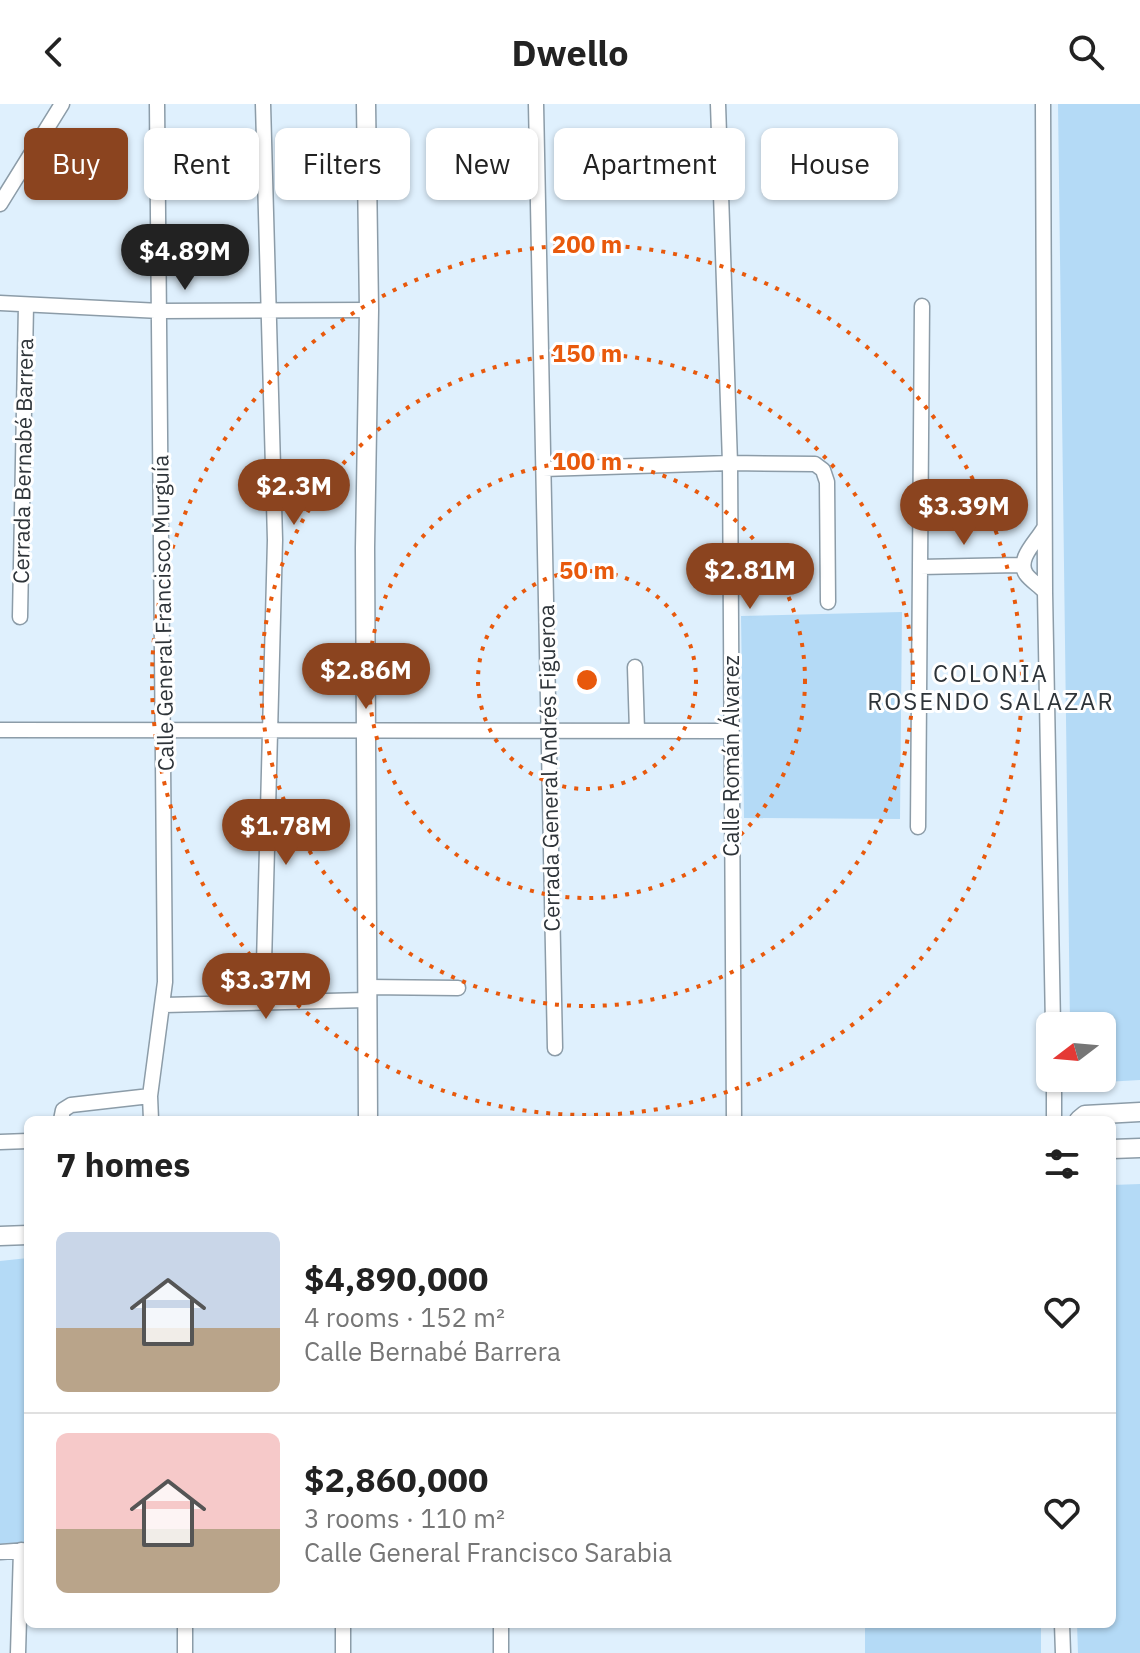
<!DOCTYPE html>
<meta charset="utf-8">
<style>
body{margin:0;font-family:"IBM Plex Sans",sans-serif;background:#f2f2f2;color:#222;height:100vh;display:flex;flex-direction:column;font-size:30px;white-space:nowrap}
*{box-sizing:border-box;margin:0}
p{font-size:26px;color:#767676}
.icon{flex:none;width:44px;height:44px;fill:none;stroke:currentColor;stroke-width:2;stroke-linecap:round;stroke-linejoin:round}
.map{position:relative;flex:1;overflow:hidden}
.side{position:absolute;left:24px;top:1012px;width:1092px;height:512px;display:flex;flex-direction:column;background:#fff;border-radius:12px;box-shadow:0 2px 6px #0004}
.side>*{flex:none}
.guide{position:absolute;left:24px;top:24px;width:1092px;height:72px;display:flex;gap:16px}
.needle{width:52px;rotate:254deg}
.controls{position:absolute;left:1036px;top:908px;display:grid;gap:16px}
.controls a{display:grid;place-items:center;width:80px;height:80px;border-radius:12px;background:#fff;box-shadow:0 2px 6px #0004;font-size:40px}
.price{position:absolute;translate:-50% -68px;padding:0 18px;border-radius:28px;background:#8b441f;color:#fff;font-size:26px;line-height:52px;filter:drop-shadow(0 2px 4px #0008)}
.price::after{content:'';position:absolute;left:50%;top:48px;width:24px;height:18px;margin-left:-12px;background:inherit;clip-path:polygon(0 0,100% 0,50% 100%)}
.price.selected{background:#222;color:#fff}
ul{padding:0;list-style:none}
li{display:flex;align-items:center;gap:24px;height:200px;padding:0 32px}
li+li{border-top:2px solid #e0e0e0}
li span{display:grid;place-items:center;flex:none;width:224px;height:160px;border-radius:12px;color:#555}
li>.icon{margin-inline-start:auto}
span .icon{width:96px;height:96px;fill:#fffc;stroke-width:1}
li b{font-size:34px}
h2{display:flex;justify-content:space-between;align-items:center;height:96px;padding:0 32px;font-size:34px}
.chip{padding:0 28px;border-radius:12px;background:#fff;box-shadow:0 2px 6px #0004;font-size:28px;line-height:72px}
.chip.selected{background:#8b441f;color:#fff}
header{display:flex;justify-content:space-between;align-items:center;height:104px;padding:0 32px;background:#fff;font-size:36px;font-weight:700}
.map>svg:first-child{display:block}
.green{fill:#b4daf6}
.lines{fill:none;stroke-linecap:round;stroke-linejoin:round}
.minor-casing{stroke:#8c9ca8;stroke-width:17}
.tertiary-casing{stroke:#8c9ca8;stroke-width:21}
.minor{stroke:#fff;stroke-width:14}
.tertiary{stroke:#fff;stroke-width:18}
.ring{fill:none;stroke:#e8590c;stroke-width:4;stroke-dasharray:4 8}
.labels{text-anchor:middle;stroke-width:6;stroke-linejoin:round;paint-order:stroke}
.street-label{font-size:22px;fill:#2e3439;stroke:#fff}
.neighbourhood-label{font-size:24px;letter-spacing:2px;fill:#2e3439;stroke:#fff}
.centre{fill:#e8590c;stroke:#fff;stroke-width:4}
.ring-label{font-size:24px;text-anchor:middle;font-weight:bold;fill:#e8590c;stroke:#fff;stroke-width:6;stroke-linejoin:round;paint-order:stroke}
</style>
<header><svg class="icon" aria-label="back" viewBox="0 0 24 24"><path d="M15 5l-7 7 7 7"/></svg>Dwello<svg class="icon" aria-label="search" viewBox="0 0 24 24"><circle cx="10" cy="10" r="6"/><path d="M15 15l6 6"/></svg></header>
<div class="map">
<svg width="1140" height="1549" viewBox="0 0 1140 1549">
<rect width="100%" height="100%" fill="#dff0fd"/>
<path class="green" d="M1058,0H1140V976L1070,980V974H1102V922H1070Z
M902,508L900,715L744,714L741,512Z
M1140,1080V1549H1078L1077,1520H1112V1081Z
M28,1154V1440L0,1442V1157Z
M865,1520H1041V1549H865Z"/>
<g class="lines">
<defs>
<path id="minor" d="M536,0L555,944
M718,0L730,359L734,1016
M1043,0L1045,488L1053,922
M0,100L62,0
M0,199L160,207L369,206
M543,365L730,359L815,360L823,366L827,378L828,498
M1044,424C1037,437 1016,455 1026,470C1031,477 1040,482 1045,488
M920,463L1023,461
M20,513L26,201
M635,563L637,627
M0,626L731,627
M918,723L922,202
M367,883L458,884
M263,898L275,436L263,0
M164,901L367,896
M1054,974V1016
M61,1016L63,1006L71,1001L150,992
M151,1016L150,992L165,878L157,0
M0,1038L28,1037
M0,1448L28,1446
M501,1520V1549
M1062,1520L1063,1549
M18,1549L21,1446
M185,1549V1520
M343,1549V1520"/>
<path id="tertiary" d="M366,0L369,206L365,444L368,1016
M1079,1016L1085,1011L1140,1008
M1112,1045L1140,1044
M0,1132L28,1131"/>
</defs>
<use href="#minor" class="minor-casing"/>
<use href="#tertiary" class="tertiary-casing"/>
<use href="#minor" class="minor"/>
<use href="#tertiary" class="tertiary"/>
</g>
<g class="ring">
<circle cx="587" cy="576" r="109"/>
<circle cx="587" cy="576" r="218"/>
<circle cx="587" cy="576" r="326"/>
<circle cx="587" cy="576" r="435"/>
</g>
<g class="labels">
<g class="street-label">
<text transform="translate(23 357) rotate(-89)" y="8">Cerrada Bernabé Barrera</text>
<text transform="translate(163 509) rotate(-91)" y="8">Calle General Francisco Murguía</text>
<text transform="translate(731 652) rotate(-90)" y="8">Calle Román Álvarez</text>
<text transform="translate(549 664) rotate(-91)" y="8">Cerrada General Andrés Figueroa</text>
</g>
<g class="neighbourhood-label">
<text x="991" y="578">COLONIA<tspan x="991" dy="28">ROSENDO SALAZAR</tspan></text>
</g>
</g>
<circle cx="587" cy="576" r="12" class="centre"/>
<g class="ring-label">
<text x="587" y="149">200 m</text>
<text x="587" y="258">150 m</text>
<text x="587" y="366">100 m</text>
<text x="587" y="475">50 m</text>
</g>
</svg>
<div class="controls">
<a><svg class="needle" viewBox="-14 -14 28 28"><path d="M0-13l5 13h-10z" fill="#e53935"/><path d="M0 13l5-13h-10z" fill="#767676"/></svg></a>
</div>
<b class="price selected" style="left:185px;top:188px">$4.89M</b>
<b class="price" style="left:294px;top:423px">$2.3M</b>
<b class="price" style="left:964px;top:443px">$3.39M</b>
<b class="price" style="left:750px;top:507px">$2.81M</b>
<b class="price" style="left:366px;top:607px">$2.86M</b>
<b class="price" style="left:286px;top:763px">$1.78M</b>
<b class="price" style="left:266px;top:917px">$3.37M</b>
<div class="guide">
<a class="chip selected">Buy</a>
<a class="chip">Rent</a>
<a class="chip">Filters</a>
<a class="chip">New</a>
<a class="chip">Apartment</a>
<a class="chip">House</a>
</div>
<section class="side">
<h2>7 homes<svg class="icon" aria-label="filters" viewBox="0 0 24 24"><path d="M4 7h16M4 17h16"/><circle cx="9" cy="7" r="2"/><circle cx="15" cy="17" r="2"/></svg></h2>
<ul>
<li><span style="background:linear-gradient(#c9d6e8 60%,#b9a48a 0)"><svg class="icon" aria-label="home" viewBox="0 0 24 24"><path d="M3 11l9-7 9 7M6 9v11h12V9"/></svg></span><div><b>$4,890,000</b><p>4 rooms · 152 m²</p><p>Calle Bernabé Barrera</p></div><svg class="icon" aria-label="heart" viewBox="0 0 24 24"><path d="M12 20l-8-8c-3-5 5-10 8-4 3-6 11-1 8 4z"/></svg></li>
<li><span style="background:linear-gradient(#f6c9c9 60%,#b9a48a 0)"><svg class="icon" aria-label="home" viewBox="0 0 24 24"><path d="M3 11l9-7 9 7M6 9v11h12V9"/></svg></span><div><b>$2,860,000</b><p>3 rooms · 110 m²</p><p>Calle General Francisco Sarabia</p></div><svg class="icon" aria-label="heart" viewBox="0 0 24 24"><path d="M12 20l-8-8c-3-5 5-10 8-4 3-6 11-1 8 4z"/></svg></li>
</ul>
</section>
</div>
